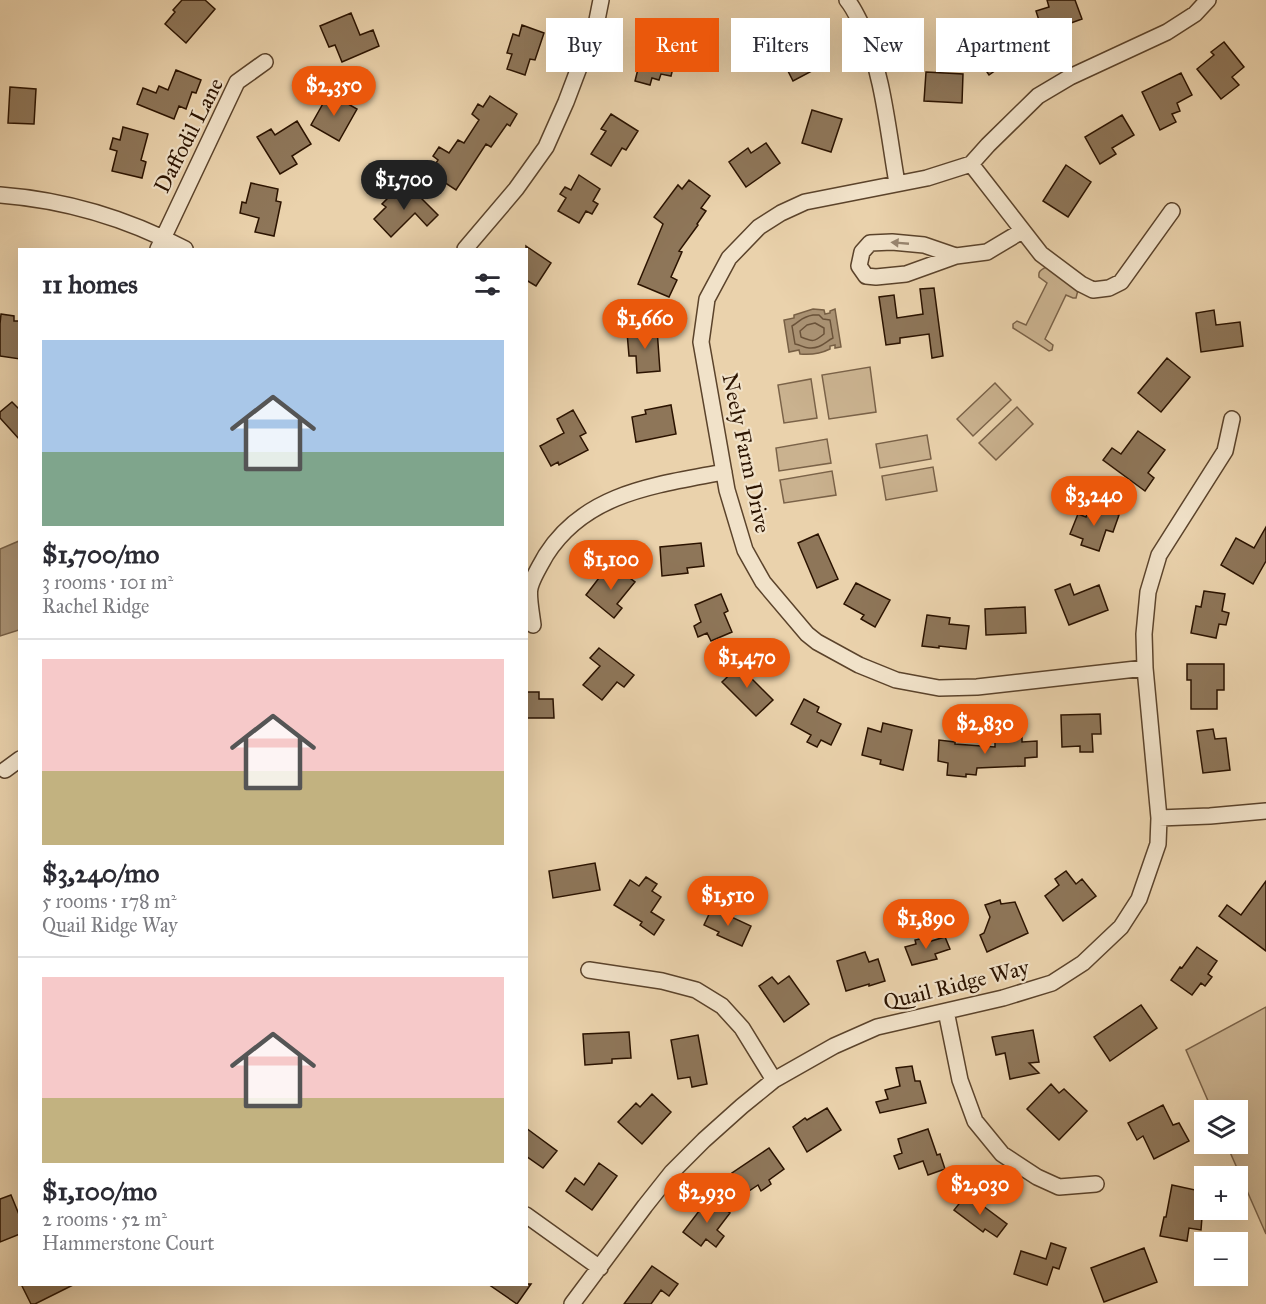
<!DOCTYPE html>
<meta charset="utf-8">
<style>
body{margin:0;font-family:"IM FELL Great Primer",serif;background:#f7f7f7;color:#2b2b33;height:100vh;display:flex;flex-direction:column;font-size:22px;white-space:nowrap}
*{box-sizing:border-box;margin:0}
p{font-size:20px;color:#7c7c81}
.icon{flex:none;width:33px;height:33px;fill:none;stroke:currentColor;stroke-width:2;stroke-linecap:round;stroke-linejoin:round}
.map{position:relative;flex:1;overflow:hidden}
.drawer{position:absolute;left:18px;top:248px;width:510px;height:1038px;display:flex;flex-direction:column;background:#fff;border-radius:0px;box-shadow:0 6px 24px #0002}
.drawer>*{flex:none}
.banner{position:absolute;left:546px;top:18px;width:570px;height:54px;display:flex;gap:12px}
.fabs{position:absolute;left:1194px;top:1100px;display:grid;gap:12px}
.fabs a{display:grid;place-items:center;width:54px;height:54px;border-radius:0px;background:#fff;box-shadow:0 6px 24px #0002;font-size:30px}
.price{position:absolute;translate:-50% -51px;padding:0 14px;border-radius:21px;background:#ea580c;color:#fff;font-size:20px;line-height:39px;filter:drop-shadow(0 2px 3px #0008)}
.price::after{content:'';position:absolute;left:50%;top:36px;width:18px;height:14px;margin-left:-9px;background:inherit;clip-path:polygon(0 0,100% 0,50% 100%)}
.price.selected{background:#222;color:#fff}
ul{padding:0;list-style:none}
li{display:grid;align-content:center;gap:12px;height:318px;padding:0 24px}
li+li{border-top:2px solid #e1e1e2}
li span{display:grid;place-items:center;height:186px;border-radius:0px;color:#555}
li>.icon{margin-inline-start:auto}
span .icon{width:108px;height:108px;fill:#fffc;stroke-width:1}
li b{font-size:26px}
h2{display:flex;justify-content:space-between;align-items:center;height:72px;padding:0 24px;font-size:26px}
.pill{padding:0 21px;border-radius:0px;background:#fff;box-shadow:0 6px 24px #0002;font-size:21px;line-height:54px}
.pill.selected{background:#ea580c;color:#fff}
.map>svg:first-child{display:block}
.green{fill:#cab28f;stroke:#7a6248;stroke-width:1.5}
.water{fill:#a99172;stroke:#775f44;stroke-width:1.5}
.lines{fill:none;stroke-linecap:round;stroke-linejoin:round}
.shore{stroke:#6a5239;stroke-width:1.5}
.building{fill:#8e7659;stroke:#2b1300;stroke-width:1.5}
.minor-casing{stroke:#5b432b;stroke-width:18}
.minor{stroke:#f1e2c9;stroke-width:15}
.oneway{fill:#98856f}
.labels{text-anchor:middle;stroke-width:4.5;stroke-linejoin:round;paint-order:stroke}
.street-label{font-size:22px;fill:#2b1300;stroke:#f1e2c9}
</style>
<div class="map">
<svg width="1266" height="1304" viewBox="0 0 1266 1304">
<rect width="100%" height="100%" fill="#ead2ac"/>
<filter id="stains"><feTurbulence type="fractalNoise" baseFrequency=".00333" numOctaves="4"/><feColorMatrix values="0 0 0 0 .2 0 0 0 0 .09 0 0 0 0 .02 0 0 0 .5 -.17"/></filter>
<radialGradient id="worn" r=".72"><stop offset=".6" stop-color="#630" stop-opacity="0"/><stop offset="1" stop-color="#630" stop-opacity=".3"/></radialGradient>
<path class="green" d="M1046,267H1050L1078,290L1076,298H1073L1066,295L1045,339L1053,345L1052,350L1049,351L1013,328V324L1017,321L1026,325L1047,283L1039,277C1038,271 1041,270 1046,267Z
M870,367L876,412L829,419L822,375Z
M811,379L817,418L784,423L778,385Z
M995,383L1011,400L973,436L957,419Z
M1017,407L1033,424L996,460L979,443Z
M927,435L931,459L880,468L876,444Z
M827,439L831,463L779,471L776,448Z
M933,467L937,491L886,500L882,476Z
M832,471L836,495L784,503L780,480Z
M1266,1007V1234L1226,1143H1238V1110H1212L1186,1050Z"/>
<path class="water" d="M813,309L824,310L825,314L830,313V311L835,309L841,347L835,348V345L830,346V349C820,354 811,355 800,354L799,350L789,352L784,320L794,318V315Z
M19,541V630L0,636V549Z"/>
<g class="lines">
<path class="shore" d="M813,315H819L823,319L830,320L833,338C825,342 820,349 809,348C804,348 801,345 795,344L792,326C801,321 801,317 813,315Z
M815,323L824,328V334C814,342 813,342 801,337L800,331L807,325Z"/>
</g>
<path class="building" d="M182,0H205L215,9L186,43L165,24L175,12L173,10Z
M1047,0H1075L1082,19L1043,33L1036,11L1049,7Z
M351,13L360,35L373,30L379,46L342,62L335,45L329,47L320,26Z
M522,25L544,33L535,60L530,59L525,75L507,69L512,54L507,53L513,34L519,36Z
M808,25L827,63L793,81L782,59L793,54L784,38Z
M1007,26L1024,50L989,75L972,50Z
M649,41L678,48L671,76L661,74L659,80L652,78L650,85L635,81L642,53L645,54Z
M1224,42L1244,67L1232,77L1239,85L1221,99L1197,69L1214,55L1211,52Z
M176,70L201,80L196,93L192,92L186,109L179,106L174,119L137,104L143,88L156,93L159,86L168,90Z
M926,72L963,74L962,103L924,101Z
M1181,73L1192,95L1177,103L1180,111L1172,114L1176,122L1160,130L1142,92Z
M10,87L36,89L34,124L8,123Z
M329,93L357,109L339,141L311,125Z
M490,96L517,114L510,126L507,124L491,147L486,144L456,190L430,173L438,160L433,156L439,147L449,153L458,140L464,143L479,120L472,114L478,104L483,107Z
M812,110L842,119L831,152L802,143Z
M611,114L638,131L626,150L622,148L611,166L591,154L606,131L601,129Z
M1122,115L1134,135L1112,148L1116,154L1100,164L1085,137Z
M297,121L311,144L292,156L297,164L280,174L257,137L271,129L275,135Z
M123,127L148,134L141,160L146,162L142,178L112,171L117,151L110,149L113,138L120,140Z
M766,143L780,163L746,187L729,162L748,148L751,153Z
M1066,165L1091,182L1068,217L1043,201Z
M579,175L600,189L593,201L598,204L592,214L586,211L579,223L558,211L566,198L560,194L565,187L571,190Z
M689,180L710,196L701,208L706,211L697,224L698,225L679,251L682,252L671,277L677,280L669,297L638,284L663,224L654,217L678,185L682,189Z
M251,183L278,189L276,201L281,202L274,236L255,232L259,218L240,213L242,202L246,203Z
M408,185L438,215L427,226L415,213L391,237L374,219L386,207L382,204L392,194L395,198Z
M526,246L551,263L536,286L526,280Z
M934,288L943,356L932,358L929,334L900,338V343L886,345L879,297L894,295L897,318L923,314L920,289Z
M1214,310L1216,325L1240,322L1243,346L1201,352L1196,313Z
M1,314L14,316V321H20V359L0,356V324Z
M657,329L660,371L637,373L636,356H629L627,332Z
M1167,358L1190,377L1161,412L1138,393Z
M12,402L20,410V440L0,418V412Z
M671,405L676,434L636,442L632,417L646,414L645,410Z
M573,410L586,433L580,436L588,450L559,465L558,462L551,466L540,446L564,433L557,419Z
M1138,431L1165,450L1148,473L1154,478L1145,491L1103,460L1112,448L1121,454Z
M1089,508L1098,511L1099,508L1119,515L1113,532L1106,530L1099,551L1081,545L1083,539L1070,534L1078,514L1086,517Z
M1266,527V561L1253,584L1221,565L1236,538L1254,548Z
M818,534L838,579L817,588L798,543Z
M701,543L704,566L687,568L688,573L662,576L660,547Z
M615,567L635,582L617,604L622,608L614,618L586,595L602,574L607,578Z
M856,583L890,600L875,627L861,619L864,615L844,604Z
M1070,584L1074,595L1099,585L1108,610L1069,625L1055,590Z
M1204,591L1225,594L1222,611L1229,613L1226,625L1219,624L1216,638L1191,633L1196,606L1201,607Z
M721,594L728,611L724,613L732,632L711,641L707,633L698,637L694,626L701,622L695,605Z
M1025,607L1026,633L986,635L985,609Z
M927,615L950,618L949,624L969,626L966,649L939,646V648L922,646Z
M599,648L634,675L624,687L617,682L602,700L583,685L600,666L590,658Z
M744,661L755,671L750,677L773,700L756,716L722,682Z
M1187,664H1224V690H1217V709H1191V680H1187Z
M526,692H539V699H553L554,718H526Z
M804,699L819,707L817,712L841,724L831,745L821,740L817,747L807,742L811,735L791,724Z
M1100,714L1101,734H1092L1093,752H1080V746L1062,747L1061,715Z
M883,723L912,730L903,770L880,764L881,760L862,755L868,728L881,732Z
M1213,729L1215,739L1226,738L1230,770L1203,773L1197,731Z
M1003,737H1022V742L1037,741V757L1025,758V766L977,768L976,775L966,774V777L947,775L948,763L938,761L939,740L955,742V744L995,747V738Z
M595,863L600,890L553,898L549,871Z
M1066,871L1076,884L1082,879L1096,896L1063,921L1045,896L1059,885L1055,879Z
M646,877L657,884L652,891L661,897L651,912L664,920L654,935L640,925L642,922L614,905L630,880L639,886Z
M1266,881V951L1219,916L1227,905L1241,915Z
M1000,900L1001,904L1015,902L1028,933L987,952L980,935L984,933L990,917L985,905Z
M712,908L751,926L742,946L717,935L719,932L704,925Z
M929,937L931,941L945,937L950,949L935,954L937,959L912,965L905,947L916,944L915,940Z
M1197,947L1217,961L1208,974L1212,977L1205,986L1201,983L1192,995L1171,980L1180,967L1182,968Z
M865,952L869,962L878,959L885,981L869,986V984L846,991L837,961Z
M789,976L809,1004L784,1022L759,986L772,977L778,984Z
M1141,1005L1157,1028L1110,1061L1094,1037Z
M1033,1030L1039,1062L1029,1063L1039,1073L1010,1079L1005,1053L996,1055L992,1037Z
M629,1032L631,1058L612,1059V1063L585,1065L583,1034Z
M698,1035L707,1084L692,1087L690,1077L678,1079L671,1040Z
M912,1066L915,1081H920L926,1103L880,1113L876,1102L888,1099L885,1090L900,1086L896,1068Z
M1051,1084L1059,1093L1064,1089L1087,1111L1059,1140L1027,1109Z
M652,1094L671,1112L642,1144L618,1122L636,1103L640,1107Z
M1163,1105L1173,1125L1179,1123L1189,1141L1154,1159L1143,1136L1137,1140L1128,1123Z
M827,1108L841,1130L807,1152L793,1127L805,1118L807,1120Z
M526,1128L557,1151L543,1168L526,1156Z
M928,1129L937,1155L940,1154L945,1169L928,1175L923,1161L899,1169L894,1156L902,1153L898,1139Z
M769,1148L784,1169L769,1180L771,1184L761,1191L758,1185L746,1193L732,1173Z
M599,1163L617,1176L592,1210L566,1191L575,1178L584,1185Z
M1172,1185L1200,1191L1198,1205H1203L1201,1230L1189,1228L1187,1241L1160,1236L1164,1217H1166Z
M967,1194L1007,1224L997,1237L985,1229L983,1232L954,1210Z
M11,1195L20,1217V1234L0,1242V1199Z
M709,1198L730,1213L717,1230L724,1236L716,1247L706,1239L701,1246L683,1232Z
M1051,1243L1066,1248L1059,1269L1053,1267L1047,1285L1014,1274L1021,1251L1046,1259Z
M1144,1248L1157,1282L1104,1302L1091,1268Z
M652,1266L678,1284L669,1296L661,1290L651,1304H624Z
M21,1284H75L35,1304H31Z
M488,1284H531L517,1304Z"/>
<g class="lines">
<defs>
<path id="minor" d="M847,0C853,7 857,16 861,24C883,72 888,132 897,183
M971,164L1041,254L1081,284L1093,290L1109,288L1121,282L1172,211
M0,195C65,200 128,219 185,249
M158,249L237,82L265,62
M465,249L516,189L546,147L566,102L597,20L601,0
M956,256L924,245L892,242L870,243L862,252L859,266L866,276L876,277L906,274L956,256L987,252L1022,231
M533,625C532,616 528,596 530,588C532,578 541,564 546,555C586,492 657,485 724,472
M1145,668L977,687L939,688L896,680L859,665L817,642L807,634L763,582L745,550L727,490L701,342L707,299L729,258L759,227L781,213L805,202L927,178L971,164L988,145L1038,96L1070,77L1167,32L1195,14L1208,0
M5,770L20,759
M1159,818L1210,816L1266,811
M589,970L662,981L696,990L722,1006L742,1028L774,1080
M946,1011L960,1080L975,1121L1002,1154L1037,1177L1059,1187L1096,1184
M526,1215L600,1268
M572,1304L645,1206L672,1172L704,1140L742,1106L774,1080L834,1046L877,1027L1003,998L1052,983L1083,963L1121,927L1139,899L1158,844L1159,818L1145,668L1144,634L1148,592L1159,555L1225,451L1232,419"/>
</defs>
<use href="#minor" class="minor-casing"/>
<use href="#minor" class="minor"/>
</g>
<defs><path id="oneway-solid" d="M-6-.8H1V-3.2L6.5 0L1 3.2V.8H-6Z" transform="scale(1.5)"/></defs>
<use class="oneway" href="#oneway-solid" transform="translate(900 243) rotate(-175)"/>
<g class="labels">
<g class="street-label">
<text transform="translate(188 135) rotate(-63)" y="8">Daffodil Lane</text>
<text transform="translate(747 453) rotate(78)" y="8">Neely Farm Drive</text>
<text transform="translate(956 984) rotate(-14)" y="8">Quail Ridge Way</text>
</g>
</g>
<rect width="100%" height="100%" filter="url(#stains)"/>
<rect width="100%" height="100%" fill="url(#worn)"/>
</svg>
<div class="fabs">
<a><svg class="icon" aria-label="layers" viewBox="0 0 24 24"><path d="M12 4l9 5-9 5-9-5zM3 14l9 5 9-5"/></svg></a>
<a>+</a>
<a>−</a>
</div>
<b class="price" style="left:334px;top:117px">$2,350</b>
<b class="price selected" style="left:404px;top:211px">$1,700</b>
<b class="price" style="left:645px;top:350px">$1,660</b>
<b class="price" style="left:1094px;top:527px">$3,240</b>
<b class="price" style="left:611px;top:591px">$1,100</b>
<b class="price" style="left:747px;top:689px">$1,470</b>
<b class="price" style="left:985px;top:755px">$2,830</b>
<b class="price" style="left:728px;top:927px">$1,510</b>
<b class="price" style="left:926px;top:950px">$1,890</b>
<b class="price" style="left:980px;top:1216px">$2,030</b>
<b class="price" style="left:707px;top:1224px">$2,930</b>
<div class="banner">
<a class="pill">Buy</a>
<a class="pill selected">Rent</a>
<a class="pill">Filters</a>
<a class="pill">New</a>
<a class="pill">Apartment</a>
</div>
<section class="drawer">
<h2>11 homes<svg class="icon" aria-label="filters" viewBox="0 0 24 24"><path d="M4 7h16M4 17h16"/><circle cx="9" cy="7" r="2"/><circle cx="15" cy="17" r="2"/></svg></h2>
<ul>
<li><span style="background:linear-gradient(#a9c7e8 60%,#7fa58c 0)"><svg class="icon" aria-label="home" viewBox="0 0 24 24"><path d="M3 11l9-7 9 7M6 9v11h12V9"/></svg></span><div><b>$1,700/mo</b><p>3 rooms · 101 m²</p><p>Rachel Ridge</p></div></li>
<li><span style="background:linear-gradient(#f6c9c9 60%,#c2b280 0)"><svg class="icon" aria-label="home" viewBox="0 0 24 24"><path d="M3 11l9-7 9 7M6 9v11h12V9"/></svg></span><div><b>$3,240/mo</b><p>5 rooms · 178 m²</p><p>Quail Ridge Way</p></div></li>
<li><span style="background:linear-gradient(#f6c9c9 65%,#c2b280 0)"><svg class="icon" aria-label="home" viewBox="0 0 24 24"><path d="M3 11l9-7 9 7M6 9v11h12V9"/></svg></span><div><b>$1,100/mo</b><p>2 rooms · 52 m²</p><p>Hammerstone Court</p></div></li>
</ul>
</section>
</div>
